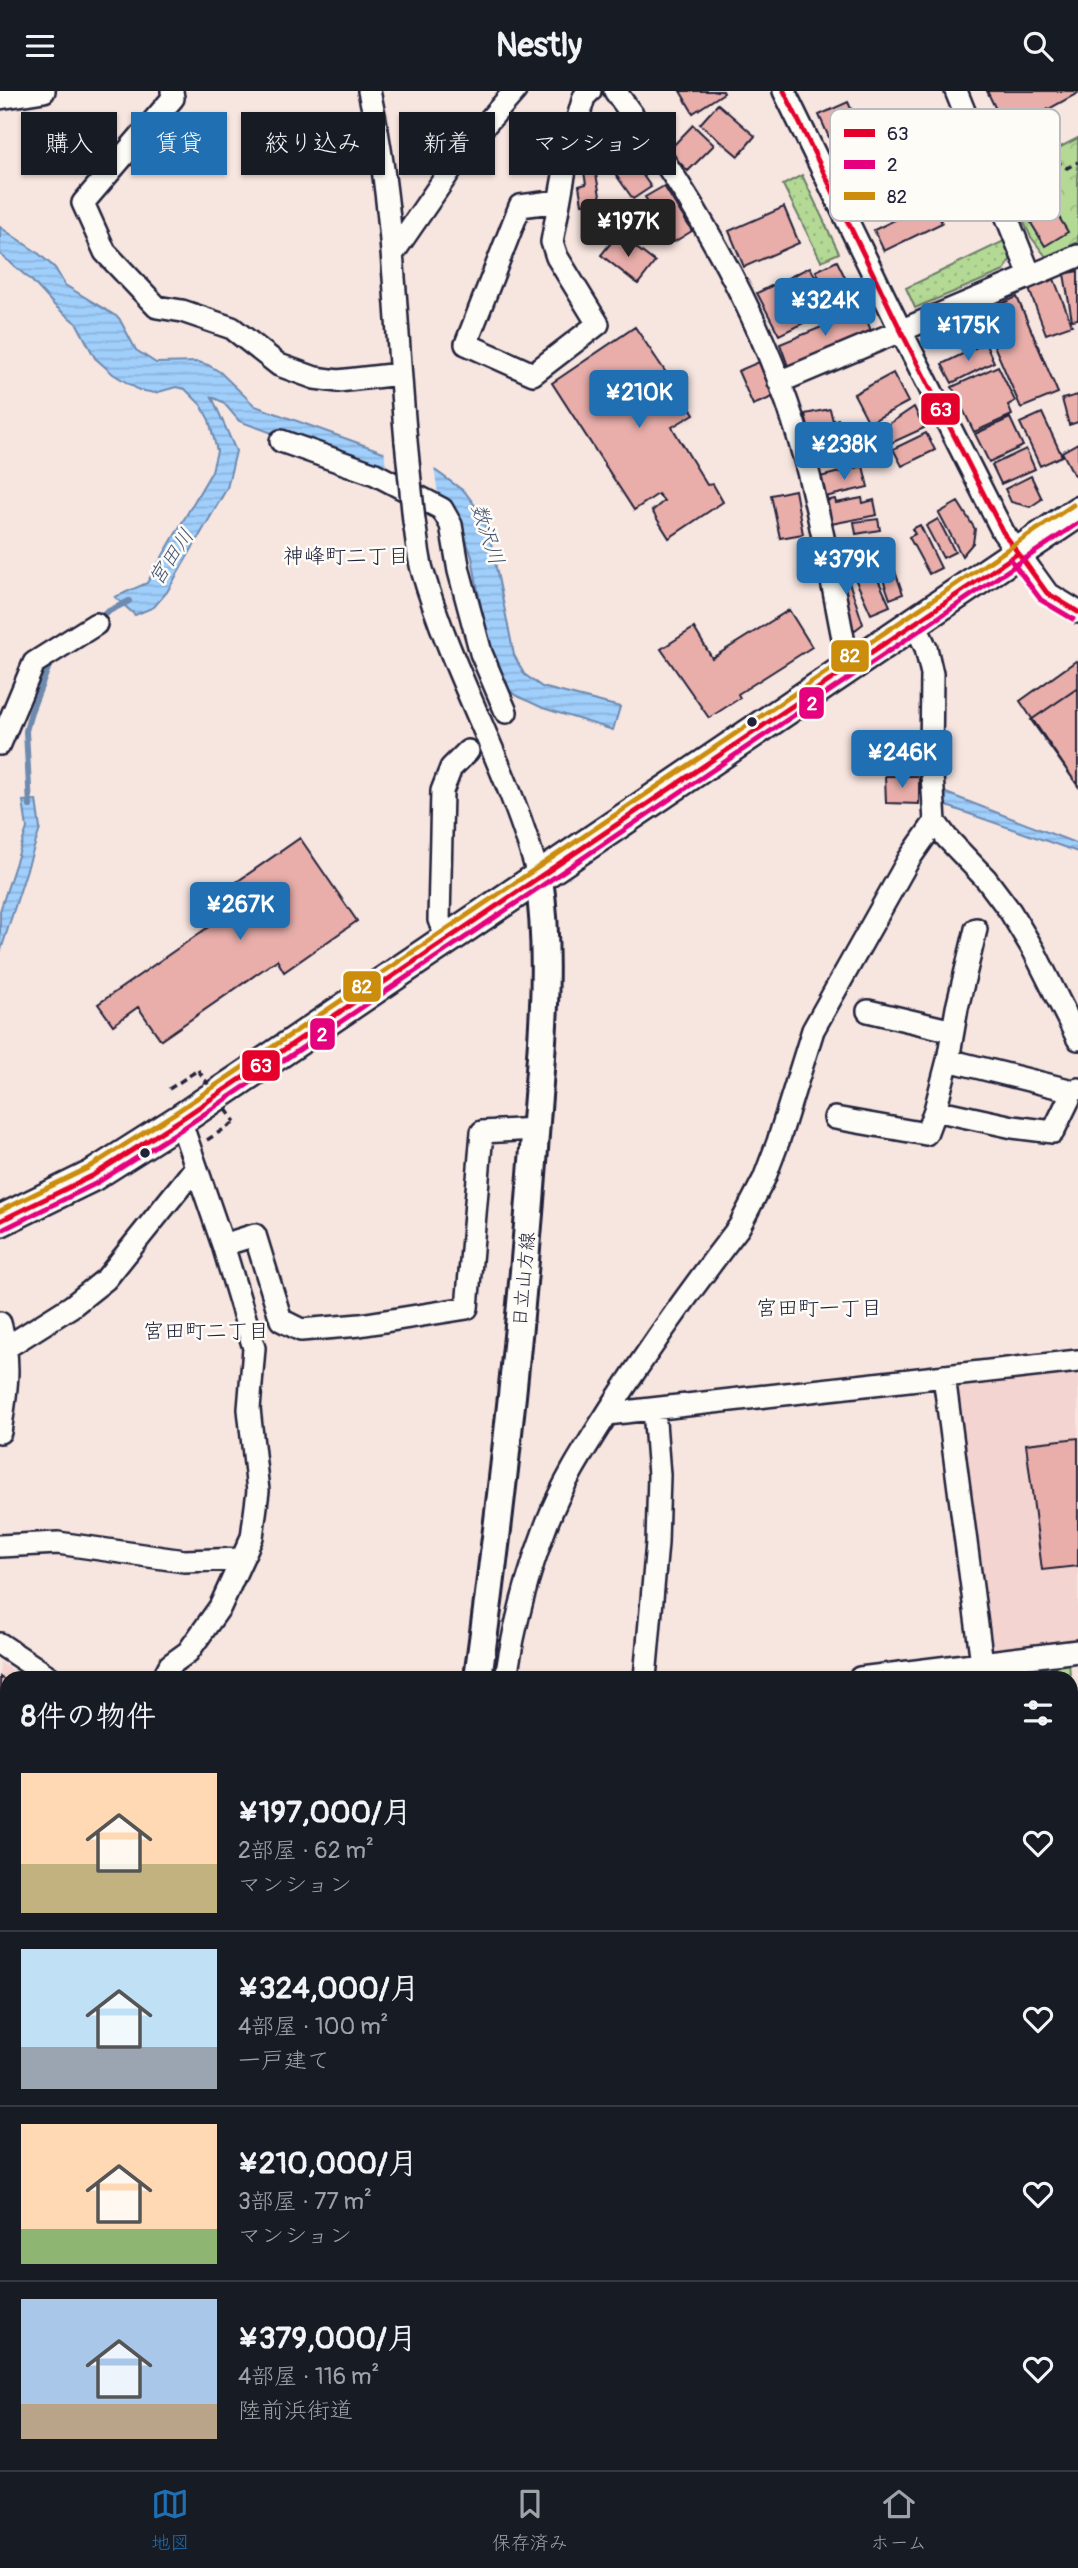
<!DOCTYPE html>
<html lang="ja">
<meta charset="utf-8">
<style>
body{margin:0;font-family:Pangolin,"Klee One",sans-serif;background:#20242c;color:#f1f3f6;height:100vh;display:flex;flex-direction:column;font-size:26px;white-space:nowrap}
*{box-sizing:border-box;margin:0}
p{font-size:23px;color:#9ea1a6}
.icon{flex:none;width:38px;height:38px;fill:none;stroke:currentColor;stroke-width:2;stroke-linecap:round;stroke-linejoin:round}
.map{position:relative;flex:1;overflow:hidden}
.drawer{position:absolute;left:0px;top:1580px;width:1078px;height:800px;display:flex;flex-direction:column;background:#171b24;border-radius:21px 21px 0 0;box-shadow:0 2px 5px #0004}
.drawer>*{flex:none}
.top-card{position:absolute;left:21px;top:21px;width:700px;height:63px;display:flex;gap:14px}
.price{position:absolute;translate:-50% -60px;padding:0 16px;border-radius:7px;background:#1f6fb2;color:#fff;font-size:23px;line-height:46px;filter:drop-shadow(0 2px 4px #0008)}
.price::after{content:'';position:absolute;left:50%;top:42px;width:21px;height:16px;margin-left:-10px;background:inherit;clip-path:polygon(0 0,100% 0,50% 100%)}
.price.selected{background:#222;color:#fff}
ul{padding:0;list-style:none}
li{display:flex;align-items:center;gap:21px;height:175px;padding:0 21px}
li+li{border-top:2px solid #363941}
li span{display:grid;place-items:center;flex:none;width:196px;height:140px;border-radius:0px;color:#555}
li>.icon{margin-inline-start:auto}
span .icon{width:84px;height:84px;fill:#fffc;stroke-width:1}
li b{font-size:30px}
h2{display:flex;justify-content:space-between;align-items:center;height:84px;padding:0 21px;font-size:30px}
.pill{padding:0 24px;border-radius:0px;background:#171b24;box-shadow:0 2px 5px #0004;font-size:24px;line-height:63px}
.pill.selected{background:#1f6fb2;color:#fff}
header{display:flex;justify-content:space-between;align-items:center;height:91px;padding:0 21px;background:#171b24;font-size:32px;font-weight:700}
.dock{display:flex;justify-content:space-around;align-items:center;height:98px;border-top:2px solid #363941;background:#171b24;font-size:19px;color:#9ea1a6}
.dock a{display:grid;justify-items:center;gap:4px}
.dock .selected{color:#1f6fb2}
.map>svg:first-child{display:block}
.built{fill:#f3d4d0}
.grass{fill:url(#grass-dots);stroke:#6b7e68;stroke-width:2}
.park{fill:url(#park-crowns);stroke:#6b7e68;stroke-width:2}
.water{fill:url(#water-rules);stroke:#6e8aaf;stroke-width:2}
.pier{fill:#f7e5e0}
.lines{fill:none;stroke-linecap:round;stroke-linejoin:round}
.stream{stroke:#6e8aaf;stroke-width:6}
.building{fill:#e9aeaa;stroke:#22223b;stroke-width:2}
.minor-casing{stroke:#22223b;stroke-width:26}
.major-casing{stroke:#22223b;stroke-width:32}
.highway-casing{stroke:#22223b;stroke-width:35}
.path{stroke:#22223b;stroke-width:3.5;stroke-dasharray:7 5;stroke-linecap:butt}
.minor{stroke:#fdfcf7;stroke-width:21}
.major{stroke:#fdfcf7;stroke-width:26}
.highway{stroke:#fdfcf7;stroke-width:30}
.minor-bridge-casing{stroke:#22223b;stroke-width:26;stroke-linecap:butt}
.path-bridge{stroke:#22223b;stroke-width:3.5;stroke-dasharray:7 5;stroke-linecap:butt}
.minor-bridge{stroke:#fdfcf7;stroke-width:21}
.bus-1-casing{stroke:#fdfcf7;stroke-width:10}
.bus-2-casing{stroke:#fdfcf7;stroke-width:10}
.bus-3-casing{stroke:#fdfcf7;stroke-width:10}
.bus-1{stroke:#e4002b;stroke-width:5}
.bus-2{stroke:#e5007d;stroke-width:5}
.bus-3{stroke:#cc8c0c;stroke-width:5}
.bus-dot{fill:#22223b;stroke:#fdfcf7;stroke-width:2.5}
.labels{text-anchor:middle;stroke-width:5;stroke-linejoin:round;paint-order:stroke}
.street-label{font-size:19px;fill:#22223b;stroke:#fdfcf7}
.water-label{font-size:21px;font-style:italic;fill:#485675;stroke:#fdfcf7}
.neighbourhood-label{font-size:21px;fill:#22223b;stroke:#fdfcf7}
.key{fill:#fdfcf7;stroke:#bbbbbf;stroke-width:2}
.key-label{font-size:19px;fill:#22223b}
.line-badge{stroke:#fdfcf7;stroke-width:2.5}
.badge-label{font-size:19px;text-anchor:middle;font-weight:bold;fill:#fff}
</style>
<header><svg class="icon" aria-label="menu" viewBox="0 0 24 24"><path d="M4 6h16M4 12h16M4 18h16"/></svg>Nestly<svg class="icon" aria-label="search" viewBox="0 0 24 24"><circle cx="10" cy="10" r="6"/><path d="M15 15l6 6"/></svg></header>
<div class="map">
<svg width="1078" height="2379" viewBox="0 0 1078 2379">
<defs>
<pattern id="grass-dots" width="8" height="8" patternUnits="userSpaceOnUse" patternTransform="scale(1.75)"><rect width="8" height="8" fill="#b4d995"/><path d="M2 2h.1M6 6h.1" fill="none" stroke="#9aba81" stroke-width="1.8" stroke-linecap="round"/></pattern>
<pattern id="park-crowns" width="20" height="18" patternUnits="userSpaceOnUse" patternTransform="scale(1.75)"><rect width="20" height="18" fill="#b4d995"/><path d="M2 6a3 3 0 1 1 6 0M12 15a3 3 0 1 1 6 0" fill="none" stroke="#9aba81"/></pattern>
<pattern id="water-rules" width="6" height="5" patternUnits="userSpaceOnUse" patternTransform="scale(1.75)"><rect width="6" height="5" fill="#a0cffc"/><path d="M0 2.5h6" fill="none" stroke="#8ab1d9"/></pattern>
</defs>
<rect width="100%" height="100%" fill="#f7e5e0"/>
<filter id="ink" filterUnits="userSpaceOnUse"><feTurbulence type="fractalNoise" baseFrequency=".0143" numOctaves="2"/><feDisplacementMap in="SourceGraphic" scale="14" xChannelSelector="R" yChannelSelector="G"/><feConvolveMatrix kernelMatrix="1 2 1 2 8 2 1 2 1" color-interpolation-filters="sRGB"/></filter>
<g filter="url(#ink)">
<path class="built" d="M1078,1276V1549L992,1561L953,1292Z
M0,1571L23,1587H7V2373H316L315,2379H0Z"/>
<path class="grass" d="M802,84L839,162L821,170L783,94Z
M1004,150L1012,165L1004,180L915,217L906,197Z"/>
<path class="park" d="M1078,47V151L1047,167L1031,146L1002,86Z
M1069,1568L1070,1587H991L990,1582Z"/>
<path class="water" d="M0,136L38,162L55,177L65,194L119,227L136,259L156,272L198,271L208,274L220,281L255,315L436,380L465,401L479,420L490,447L514,564L524,583L542,596L620,616L613,639L543,617L515,604L502,593L489,562L472,466L462,438L374,379L239,330L223,311L212,306L236,360L227,397L167,501L154,516L135,524L115,506L147,492L212,380L217,360L209,329L201,314L185,298L176,296L155,302L139,299L113,283L95,267L77,233L55,215L32,190L0,163Z
M946,702L1078,753V761L944,714Z
M36,709L40,738L0,862V820L27,737L23,710Z"/>
<path class="pier" d="M384,356L434,376L439,411L387,388Z"/>
<g class="lines">
<path class="stream" d="M95,527L129,510
M30,715L26,640L31,621L51,570"/>
</g>
<path class="building" d="M680,0H723L724,2L693,22Z
M987,0H1078V2L1007,41Z
M848,11L860,38L831,51L819,24Z
M718,13L755,45L738,65L700,33Z
M693,34L714,54L688,80L668,60Z
M617,47L651,96L633,108L599,60Z
M593,67L601,110L582,113L579,95L586,93L582,69Z
M664,95L692,140L674,151L645,106Z
M932,111L942,132L884,160L874,139Z
M784,116L799,152L744,176L729,140Z
M1054,118L1068,141L1045,155L1031,132Z
M618,143L655,171L638,193L601,164Z
M837,170L857,211L837,222L816,180Z
M810,176L832,218L779,244L757,202Z
M1078,180V228L1072,229L1064,183Z
M1054,188L1072,234L1046,243L1029,198Z
M1017,206L1058,302L1021,317L980,222Z
M863,219L871,240L788,275L780,253Z
M635,236L694,323L672,336L707,394L713,393L723,411L669,447L652,420L664,410L658,403L634,419L552,292Z
M985,252L994,271L952,292L942,273Z
M759,271L773,306L753,314L738,280Z
M998,275L1015,310L1008,314L1012,324L974,341L952,296Z
M893,282L908,311L869,332L854,303Z
M1078,304V331L1069,334L1062,308Z
M914,316L924,337L865,364L861,352Z
M830,318L833,330L838,328L848,367L828,373L826,364L815,367L805,323Z
M1042,322L1062,365L1040,375L1020,332Z
M1010,327L1023,355L989,371L975,343Z
M926,342L935,359L902,375L893,358Z
M1078,352V381L1074,384L1062,361Z
M1026,358L1035,378L1001,393L992,374Z
M863,375L868,396L825,406L820,386Z
M1031,385L1042,408L1030,416L1011,411L1005,398Z
M795,399L803,443L780,447L771,404Z
M862,407L863,412L874,409L877,424L826,434L821,411L835,408L836,412Z
M958,411L975,438L973,452L962,465L939,422Z
M878,428L880,439L856,443L854,431Z
M938,428L955,461L943,467L926,435Z
M920,434L941,477L929,483L909,446L915,443L912,438Z
M866,462L890,515L871,523L847,470Z
M891,469L903,503L890,508L878,474Z
M842,470L863,533L855,539L845,534L831,474Z
M789,519L812,556L738,603L740,607L709,627L661,558L694,537L712,567Z
M1076,570L1078,571V695L1020,610Z
M1078,597V695L1031,629Z
M885,685H919V713L886,712Z
M300,747L357,830L284,881L277,869L161,949L138,916L113,934L98,913L227,823L215,806Z
M1078,1347V1475L1042,1479L1026,1353Z
M0,1586L7,1591V1767L0,1763Z
M3,1893L7,1895V1905L0,1900Z
M0,2097L7,2102V2373H142L138,2379H0Z
M157,2373H222L231,2379H153Z"/>
<g class="lines">
<defs>
<path id="minor" d="M172,0L173,7L83,112L105,161L157,216L182,220L232,237L279,274L315,287L338,290L400,283
M369,0C395,115 395,233 406,350
M615,0C698,112 770,237 806,373C824,440 835,509 849,577
M784,0L901,240L1003,441L1047,502L1078,521
M956,0L1030,184
M0,7L44,0
M559,110L520,115L466,253L533,283L598,233L557,166L552,151L568,62L584,6L590,0
M394,161L469,52L515,0
M779,291L1078,165
M281,350L375,383L442,418L451,434L459,480L481,562L506,621
M414,430C417,447 418,466 423,482C454,587 511,682 539,788
M915,533L926,557L932,583L931,668L935,731L947,747L986,788L1010,820L1034,860L1078,948
M0,653L34,572L96,533
M976,838L957,917L948,969L1073,1000L1078,998
M448,847L439,829L442,700L451,677L468,660
M868,920L953,940
M948,969L935,1019L1013,1036L1053,1041L1073,1000
M835,1027L926,1043L935,1019
M223,1154L255,1144L281,1229L301,1239L360,1234L467,1217L482,1041L535,1038
M0,1232C12,1271 6,1302 0,1341
M7,1256L72,1215L106,1188L196,1076
M944,1285L984,1587
M607,1323L1078,1270
M0,1455L58,1452L184,1470L242,1468
M0,1553L51,1587
M163,1587L170,1574L188,1561L220,1516L252,1446L258,1400L249,1318L254,1257L223,1154L180,1029
M506,1587C514,1534 528,1482 547,1432C563,1390 588,1353 612,1315C652,1253 694,1194 739,1136L764,1088L778,1051L813,939L909,768L935,731
M645,1587L657,1452L659,1384L654,1318
M860,1587L1078,1560
M1071,1889L1078,1911
M1071,2019L1078,2017
M1036,2373L1040,2379
M370,2379L372,2373
M583,2379V2373
M669,2379V2373
M747,2379V2373
M832,2379V2373
M910,2379V2373"/>
<path id="major" d="M478,1587C502,1411 521,1235 534,1058C540,969 552,877 539,788
M343,2379L344,2373"/>
<path id="highway" d="M0,1130L92,1085L180,1029L1078,421"/>
</defs>
<use href="#minor" class="minor-casing"/>
<use href="#major" class="major-casing"/>
<use href="#highway" class="highway-casing"/>
<path class="path" d="M1014,95L1056,70L1067,77L1078,71
M169,998L198,979
M207,1049L235,1031"/>
<use href="#minor" class="minor"/>
<use href="#major" class="major"/>
<use href="#highway" class="highway"/>
<defs>
<path id="minor-bridge" d="M406,350L414,430"/>
</defs>
<use href="#minor-bridge" class="minor-bridge-casing"/>
<path class="path-bridge" d="M198,979L235,1031"/>
<use href="#minor-bridge" class="minor-bridge"/>
<defs>
<path id="bus-1" d="M784,0L901,240L1003,441L1047,502L1078,521
M0,1130L92,1085L180,1029L1017,463"/>
<path id="bus-2" d="M1010,468L1041,509L1073,528
M4,1138L97,1092L185,1036L1078,432"/>
<path id="bus-3" d="M0,1120L88,1077L175,1022L1073,414"/>
</defs>
<use href="#bus-1" class="bus-1-casing"/>
<use href="#bus-2" class="bus-2-casing"/>
<use href="#bus-3" class="bus-3-casing"/>
<use href="#bus-1" class="bus-1"/>
<use href="#bus-2" class="bus-2"/>
<use href="#bus-3" class="bus-3"/>
</g>
</g>
<g class="bus-dot">
<circle cx="752" cy="631" r="6"/>
<circle cx="145" cy="1062" r="6"/>
</g>
<g class="labels">
<g class="street-label">
<text transform="translate(523 1188) rotate(-85)" y="7">日立山方線</text>
</g>
<g class="water-label">
<text transform="translate(488 443) rotate(72)" y="7">数沢川</text>
<text transform="translate(171 466) rotate(-56)" y="7">宮田川</text>
</g>
<g class="neighbourhood-label">
<text x="346" y="472">神峰町二丁目</text>
<text x="819" y="1224">宮田町一丁目</text>
<text x="206" y="1247">宮田町二丁目</text>
</g>
</g>
<rect x="830" y="18" width="230" height="112" rx="10" class="key"/>
<rect x="844" y="38" width="31" height="8" fill="#e4002b"/>
<rect x="844" y="69" width="31" height="9" fill="#e5007d"/>
<rect x="844" y="101" width="31" height="8" fill="#cc8c0c"/>
<g class="key-label">
<text x="887" y="49">63</text>
<text x="887" y="80">2</text>
<text x="887" y="112">82</text>
</g>
<g class="line-badge">
<rect x="920" y="301" width="41" height="34" rx="7" fill="#e4002b"/>
<rect x="830" y="548" width="40" height="34" rx="7" fill="#cc8c0c"/>
<rect x="798" y="595" width="27" height="34" rx="7" fill="#e5007d"/>
<rect x="342" y="879" width="40" height="33" rx="7" fill="#cc8c0c"/>
<rect x="309" y="926" width="27" height="34" rx="7" fill="#e5007d"/>
<rect x="241" y="958" width="40" height="33" rx="7" fill="#e4002b"/>
</g>
<g class="badge-label">
<text x="941" y="325">63</text>
<text x="850" y="571">82</text>
<text x="812" y="619">2</text>
<text x="362" y="902">82</text>
<text x="322" y="950">2</text>
<text x="261" y="981">63</text>
</g>
</svg>
<b class="price selected" style="left:628px;top:168px">¥197K</b>
<b class="price" style="left:825px;top:247px">¥324K</b>
<b class="price" style="left:968px;top:272px">¥175K</b>
<b class="price" style="left:639px;top:339px">¥210K</b>
<b class="price" style="left:844px;top:391px">¥238K</b>
<b class="price" style="left:846px;top:506px">¥379K</b>
<b class="price" style="left:902px;top:699px">¥246K</b>
<b class="price" style="left:240px;top:851px">¥267K</b>
<div class="top-card">
<a class="pill">購入</a>
<a class="pill selected">賃貸</a>
<a class="pill">絞り込み</a>
<a class="pill">新着</a>
<a class="pill">マンション</a>
</div>
<section class="drawer">
<h2>8件の物件<svg class="icon" aria-label="filters" viewBox="0 0 24 24"><path d="M4 7h16M4 17h16"/><circle cx="9" cy="7" r="2"/><circle cx="15" cy="17" r="2"/></svg></h2>
<ul>
<li><span style="background:linear-gradient(#ffd9b3 65%,#c2b280 0)"><svg class="icon" aria-label="home" viewBox="0 0 24 24"><path d="M3 11l9-7 9 7M6 9v11h12V9"/></svg></span><div><b>¥197,000/月</b><p>2部屋 · 62 m²</p><p>マンション</p></div><svg class="icon" aria-label="heart" viewBox="0 0 24 24"><path d="M12 20l-8-8c-3-5 5-10 8-4 3-6 11-1 8 4z"/></svg></li>
<li><span style="background:linear-gradient(#bfe0f5 70%,#9aa5b1 0)"><svg class="icon" aria-label="home" viewBox="0 0 24 24"><path d="M3 11l9-7 9 7M6 9v11h12V9"/></svg></span><div><b>¥324,000/月</b><p>4部屋 · 100 m²</p><p>一戸建て</p></div><svg class="icon" aria-label="heart" viewBox="0 0 24 24"><path d="M12 20l-8-8c-3-5 5-10 8-4 3-6 11-1 8 4z"/></svg></li>
<li><span style="background:linear-gradient(#ffd9b3 75%,#8fb573 0)"><svg class="icon" aria-label="home" viewBox="0 0 24 24"><path d="M3 11l9-7 9 7M6 9v11h12V9"/></svg></span><div><b>¥210,000/月</b><p>3部屋 · 77 m²</p><p>マンション</p></div><svg class="icon" aria-label="heart" viewBox="0 0 24 24"><path d="M12 20l-8-8c-3-5 5-10 8-4 3-6 11-1 8 4z"/></svg></li>
<li><span style="background:linear-gradient(#a9c7e8 75%,#b9a48a 0)"><svg class="icon" aria-label="home" viewBox="0 0 24 24"><path d="M3 11l9-7 9 7M6 9v11h12V9"/></svg></span><div><b>¥379,000/月</b><p>4部屋 · 116 m²</p><p>陸前浜街道</p></div><svg class="icon" aria-label="heart" viewBox="0 0 24 24"><path d="M12 20l-8-8c-3-5 5-10 8-4 3-6 11-1 8 4z"/></svg></li>
</ul>
</section>
</div>
<nav class="dock">
<a class="selected"><svg class="icon" aria-label="map" viewBox="0 0 24 24"><path d="M3 6l6-2 6 2 6-2v14l-6 2-6-2-6 2zM9 4v14M15 6v14"/></svg>地図</a>
<a><svg class="icon" aria-label="saved" viewBox="0 0 24 24"><path d="M7 4h10v16l-5-4-5 4z"/></svg>保存済み</a>
<a><svg class="icon" aria-label="home" viewBox="0 0 24 24"><path d="M3 11l9-7 9 7M6 9v11h12V9"/></svg>ホーム</a>
</nav>
